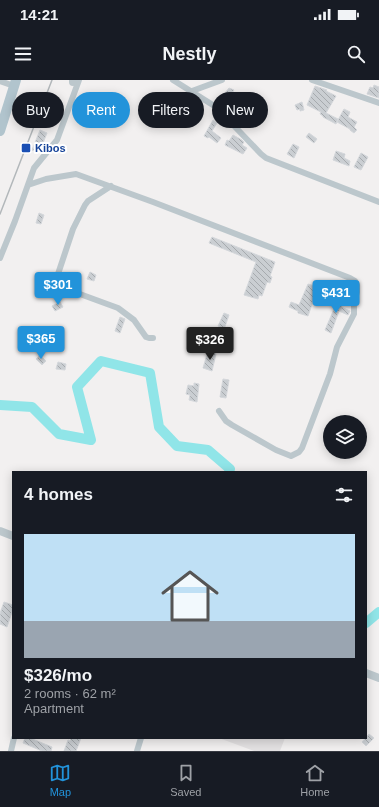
<!DOCTYPE html>
<meta charset="utf-8">
<style>
body{margin:0;font-family:Helvetica,sans-serif;background:#20242c;color:#f1f3f6;height:100vh;display:flex;flex-direction:column;font-size:15px;white-space:nowrap}
*{box-sizing:border-box;margin:0}
p{font-size:13px;color:#9ea1a6}
.icon{flex:none;width:22px;height:22px;fill:none;stroke:currentColor;stroke-width:2;stroke-linecap:round;stroke-linejoin:round}
.map{position:relative;flex:1;overflow:hidden}
.panel{position:absolute;left:12px;top:391px;width:355px;height:268px;display:flex;flex-direction:column;background:#171b24;border-radius:0px;box-shadow:0 2px 10px #0003}
.panel>*{flex:none}
.hud{position:absolute;left:12px;top:12px;width:355px;height:36px;display:flex;gap:8px}
.controls{position:absolute;left:323px;top:335px;display:grid;gap:8px}
.controls a{display:grid;place-items:center;width:44px;height:44px;border-radius:50%;background:#171b24;box-shadow:0 2px 10px #0003;font-size:20px}
.price{position:absolute;translate:-50% -34px;padding:0 9px;border-radius:4px;background:#2293da;color:#fff;font-size:13px;line-height:26px;filter:drop-shadow(0 1px 2px #0008)}
.price::after{content:'';position:absolute;left:50%;top:24px;width:12px;height:9px;margin-left:-6px;background:inherit;clip-path:polygon(0 0,100% 0,50% 100%)}
.price.on{background:#222;color:#fff}
ul{padding:0;list-style:none}
li{display:grid;align-content:center;gap:8px;height:212px;padding:0 12px}
li span{display:grid;place-items:center;height:124px;border-radius:0px;color:#555}
li>.icon{margin-inline-start:auto}
span .icon{width:72px;height:72px;fill:#fffc;stroke-width:1}
li b{font-size:17px}
h2{display:flex;justify-content:space-between;align-items:center;height:48px;padding:0 12px;font-size:17px}
.chip{padding:0 14px;border-radius:18px;background:#171b24;box-shadow:0 2px 10px #0003;font-size:14px;line-height:36px}
.chip.on{background:#2293da;color:#fff}
.status{display:flex;justify-content:space-between;align-items:center;height:28px;padding:0 20px;background:#171b24;direction:ltr}
.status svg{height:11px;fill:currentColor}
header{display:flex;justify-content:space-between;align-items:center;height:52px;padding:0 12px;background:#171b24;font-size:18px;font-weight:700}
.dock{display:flex;justify-content:space-around;align-items:center;height:56px;border-top:1px solid #363941;background:#171b24;font-size:11px;color:#9ea1a6}
.dock a{display:grid;justify-items:center;gap:2px}
.dock .on{color:#2293da}
.map>svg:first-child{display:block}
.education{fill:#e3e1e2}
.lines{fill:none;stroke-linecap:round;stroke-linejoin:round}
.river{stroke:#90e5e8;stroke-width:10}
.building{fill:url(#building-back-hatch);stroke:#d4d7db}
.minor{stroke:#bcc7cc;stroke-width:6}
.tertiary{stroke:#bcc7cc;stroke-width:8}
.primary{stroke:#b1c4cd;stroke-width:10}
.rail{stroke:#b2b7ba;stroke-width:1.5}
.transit-dot{fill:#1a4fb4;stroke:#fff;stroke-width:1.5}
.labels{text-anchor:middle;stroke-width:4;stroke-linejoin:round;paint-order:stroke}
.transit-label{font-size:11px;font-weight:bold;fill:#164399;stroke:#fff;text-anchor:start}
</style>
<div class="status"><b>14:21</b><svg viewBox="0 0 49 12"><path d="M0 12V9h3v3zM5 12V6h3v6zM10 12V3h3v9zM15 12V0h3v12zM26 1h20v11H26zM47 4h2v5h-2z"/></svg></div>
<header><svg class="icon" aria-label="menu" viewBox="0 0 24 24"><path d="M4 6h16M4 12h16M4 18h16"/></svg>Nestly<svg class="icon" aria-label="search" viewBox="0 0 24 24"><circle cx="10" cy="10" r="6"/><path d="M15 15l6 6"/></svg></header>
<div class="map">
<svg width="379" height="671" viewBox="0 0 379 671">
<defs>
<pattern id="building-back-hatch" width="6" height="6" patternUnits="userSpaceOnUse"><rect width="6" height="6" fill="#caced2"/><path d="M-1 5l2 2M0 0l6 6M5-1l2 2" fill="none" stroke="#a6aaae"/></pattern>
</defs>
<rect width="100%" height="100%" fill="#f2f0f0"/>
<path class="education" d="M219,658H285L280,671H254Z"/>
<g class="lines">
<path class="river" d="M0,325L32,327L59,354L91,360L77,307L101,281L150,293L159,347L177,366L208,370L230,389L229,392
M366,543L379,532"/>
</g>
<path class="building" d="M374,5L379,7V18L367,14L370,7L373,8Z
M315,6L327,10L326,11L336,16L326,33L338,39L336,44L323,37V36L320,34L321,32L307,25Z
M229,8L234,10L232,13L239,20L235,24L231,19L228,23L221,18Z
M302,22L304,30L300,31V29L297,30L295,25Z
M344,29L350,32L348,37L357,42L354,47L357,50L354,53L350,50V49L337,42Z
M169,30L176,33L170,43L165,40Z
M213,40L217,43L212,51L221,58L217,63L209,57L208,58L204,56Z
M40,50L47,53L39,73L32,70Z
M309,53L317,59L314,63L306,57Z
M233,55L242,60L244,62L242,65L247,68L243,74L225,65L227,60L229,61Z
M293,64L299,67L294,78L287,74Z
M336,71L345,74L344,78L350,81L349,86L333,80Z
M361,73L368,77L361,90L354,87Z
M39,133L44,135L41,144L36,143Z
M212,157L275,182L270,196L272,197L270,203L267,202L262,216L259,215L258,219L244,215L256,182L209,163Z
M90,192L96,195L94,201L87,199Z
M308,204L318,207L308,236L298,233V231L289,227L291,222L299,225Z
M340,215L345,217L341,227L350,231L348,235L339,231L331,253L325,250Z
M60,222L63,227L55,231L52,226Z
M224,233L229,235L219,264L214,263L219,246H218Z
M120,237L125,239L120,253L115,251Z
M208,271L216,274L212,291L203,288Z
M40,275L46,281L42,285L36,279Z
M58,282L66,284L65,290L56,289Z
M223,299L229,300L226,318L220,317Z
M194,303L199,304L197,322L189,320L190,315L186,314L188,305L194,306Z
M4,522L13,525V529L7,547L0,544V533Z
M369,654L374,658L366,666L362,662Z
M25,658H30L52,667L51,671H42L23,663Z
M71,658H81L76,671H64L68,660L70,661Z"/>
<g class="lines">
<path class="minor" d="M173,0L216,27L261,74L266,78L379,122
M312,0L379,23
M0,1L14,6
M192,11L222,0
M28,105L46,99L76,94L153,122L350,198L355,201L357,205V212L354,222V234L337,267L330,294L302,368L299,372L291,376L276,370L232,345L226,341L219,331
M111,106L88,121L85,125L73,149L56,200V204L58,206L118,228L134,240L146,257L149,258H153
M0,178L15,141L34,88L57,60L79,0
M11,671L14,658
M137,671L141,658"/>
<path class="tertiary" d="M73,2V0
M0,451L13,456
M366,593L379,598"/>
<path class="primary" d="M0,51L16,0"/>
<path class="rail" d="M0,134L52,0"/>
</g>
<rect class="transit-dot" x="21" y="63" width="10" height="10" rx="2"/>
<g class="labels">
<g class="transit-label">
<text x="35" y="72">Kibos</text>
</g>
</g>
</svg>
<div class="controls">
<a><svg class="icon" aria-label="layers" viewBox="0 0 24 24"><path d="M12 4l9 5-9 5-9-5zM3 14l9 5 9-5"/></svg></a>
</div>
<b class="price" style="left:58px;top:226px">$301</b>
<b class="price" style="left:336px;top:234px">$431</b>
<b class="price" style="left:41px;top:280px">$365</b>
<b class="price on" style="left:210px;top:281px">$326</b>
<div class="hud">
<a class="chip">Buy</a>
<a class="chip on">Rent</a>
<a class="chip">Filters</a>
<a class="chip">New</a>
</div>
<section class="panel">
<h2>4 homes<svg class="icon" aria-label="filters" viewBox="0 0 24 24"><path d="M4 7h16M4 17h16"/><circle cx="9" cy="7" r="2"/><circle cx="15" cy="17" r="2"/></svg></h2>
<ul>
<li><span style="background:linear-gradient(#bfe0f5 70%,#9aa5b1 0)"><svg class="icon" aria-label="home" viewBox="0 0 24 24"><path d="M3 11l9-7 9 7M6 9v11h12V9"/></svg></span><div><b>$326/mo</b><p>2 rooms · 62 m²</p><p>Apartment</p></div></li>
</ul>
</section>
</div>
<nav class="dock">
<a class="on"><svg class="icon" aria-label="map" viewBox="0 0 24 24"><path d="M3 6l6-2 6 2 6-2v14l-6 2-6-2-6 2zM9 4v14M15 6v14"/></svg>Map</a>
<a><svg class="icon" aria-label="saved" viewBox="0 0 24 24"><path d="M7 4h10v16l-5-4-5 4z"/></svg>Saved</a>
<a><svg class="icon" aria-label="home" viewBox="0 0 24 24"><path d="M3 11l9-7 9 7M6 9v11h12V9"/></svg>Home</a>
</nav>
